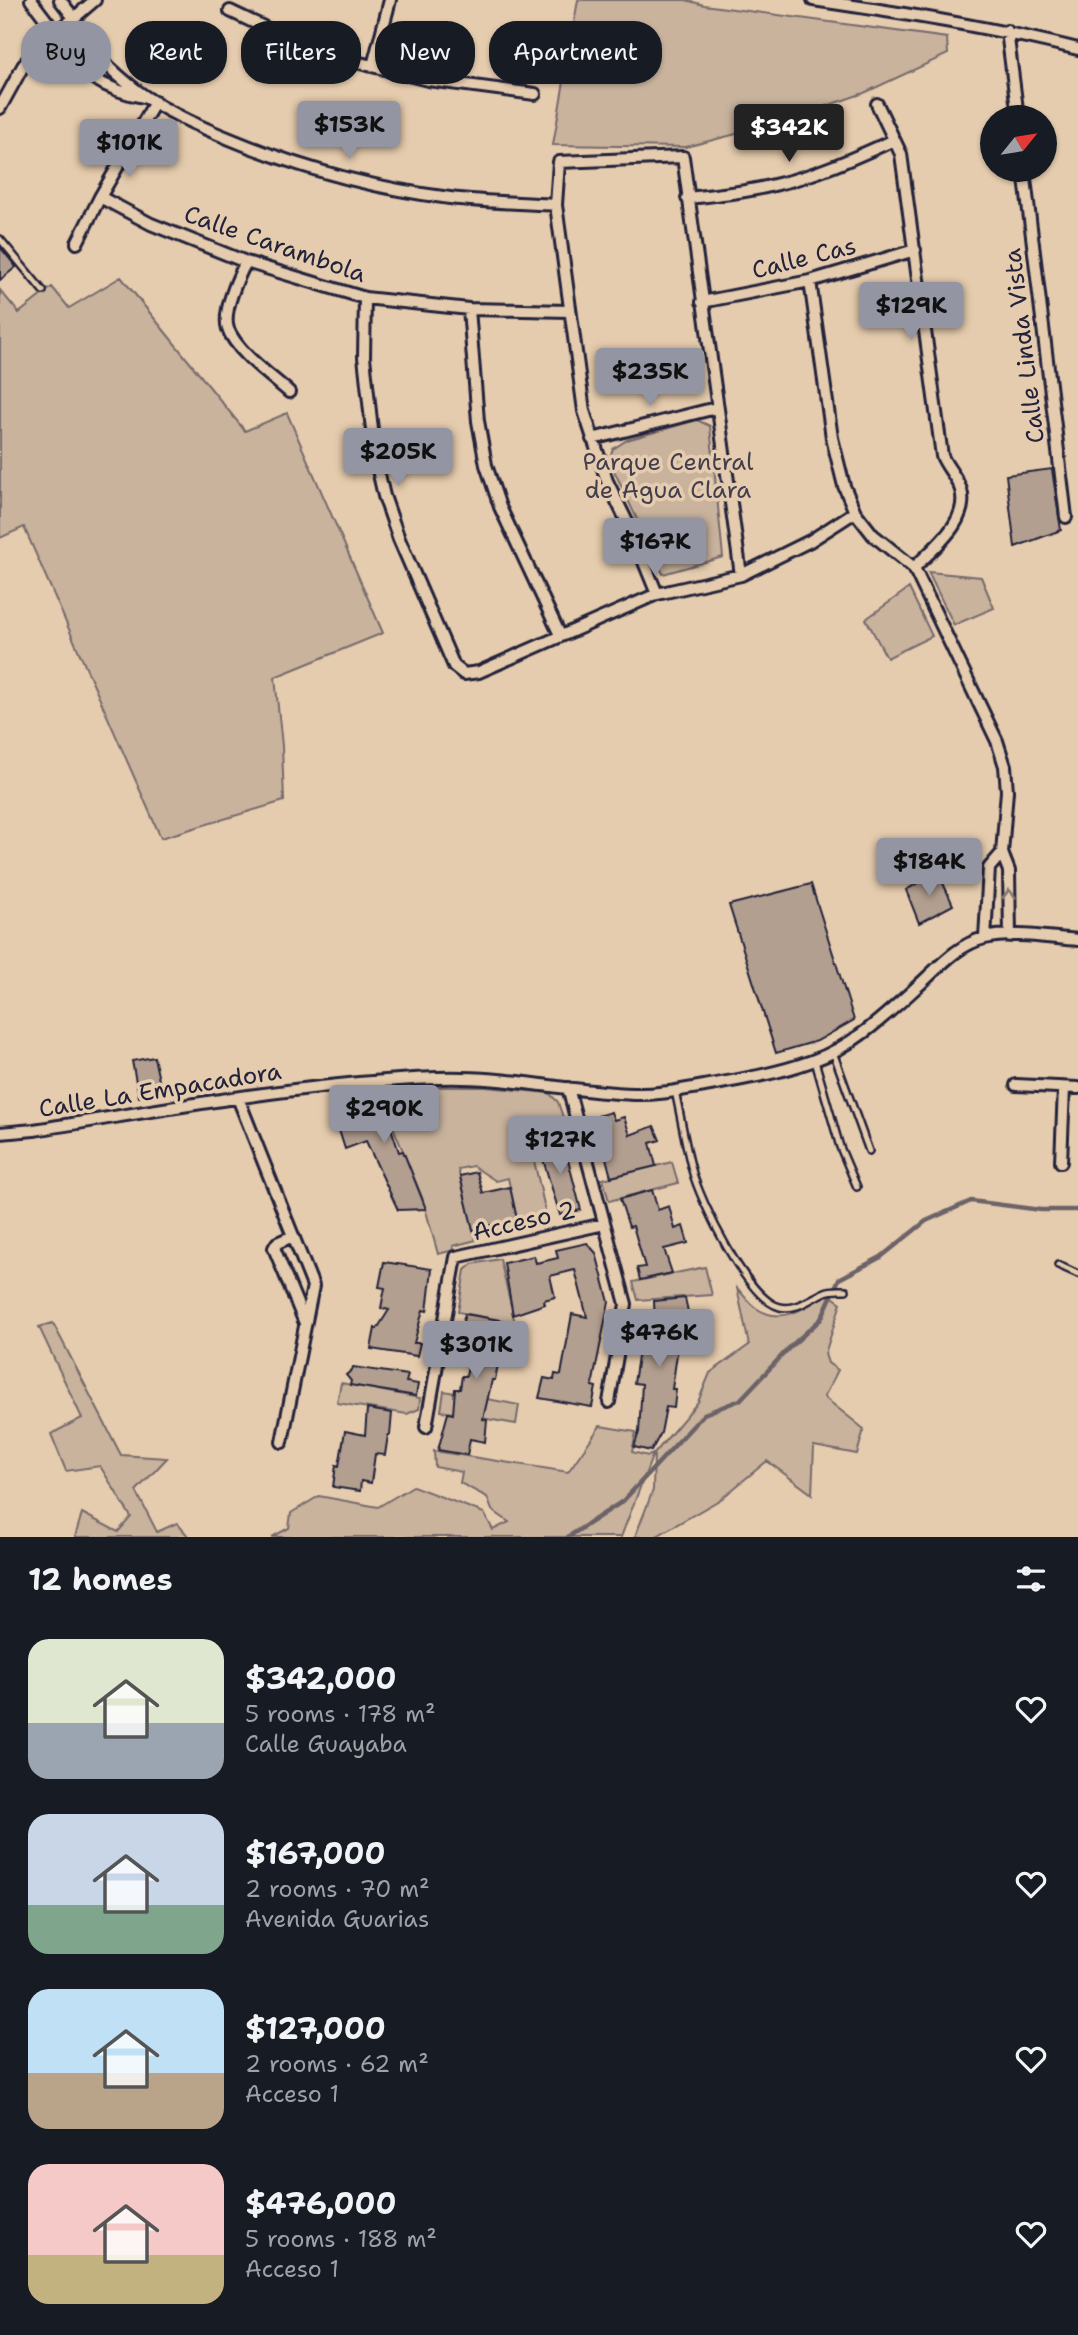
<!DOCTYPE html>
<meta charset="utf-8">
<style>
body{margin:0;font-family:"Shantell Sans",sans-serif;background:#242831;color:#f1f3f6;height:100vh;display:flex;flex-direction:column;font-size:26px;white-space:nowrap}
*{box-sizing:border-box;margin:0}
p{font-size:23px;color:#9ea1a6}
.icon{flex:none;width:38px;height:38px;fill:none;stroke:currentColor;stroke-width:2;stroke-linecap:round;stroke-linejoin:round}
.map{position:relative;height:1537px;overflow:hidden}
.details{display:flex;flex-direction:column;background:#171b24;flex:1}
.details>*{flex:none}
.banner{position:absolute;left:21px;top:21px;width:700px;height:63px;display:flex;gap:14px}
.needle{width:46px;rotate:60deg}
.fabs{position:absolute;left:980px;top:105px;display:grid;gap:14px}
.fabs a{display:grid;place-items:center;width:77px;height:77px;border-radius:50%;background:#171b24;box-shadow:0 2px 5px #0004;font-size:35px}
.price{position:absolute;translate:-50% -60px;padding:0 16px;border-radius:7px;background:#9495a2;color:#111;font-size:23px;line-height:46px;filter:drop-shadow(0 2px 4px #0008)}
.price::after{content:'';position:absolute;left:50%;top:42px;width:21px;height:16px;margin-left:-10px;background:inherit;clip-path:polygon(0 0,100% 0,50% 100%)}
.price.active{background:#222;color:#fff}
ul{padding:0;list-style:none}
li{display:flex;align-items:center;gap:21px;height:175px;padding:0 28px}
li span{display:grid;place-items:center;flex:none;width:196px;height:140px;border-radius:21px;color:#555}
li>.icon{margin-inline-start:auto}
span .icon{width:84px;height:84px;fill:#fffc;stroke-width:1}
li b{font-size:30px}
h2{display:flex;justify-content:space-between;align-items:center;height:84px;padding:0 28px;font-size:30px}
.pill{padding:0 24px;border-radius:28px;background:#171b24;box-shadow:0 2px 5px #0004;font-size:24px;line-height:63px}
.pill.active{background:#9495a2;color:#111}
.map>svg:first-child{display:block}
.green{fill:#c9b39d;stroke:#766a6c;stroke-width:2}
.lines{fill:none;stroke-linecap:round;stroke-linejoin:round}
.stream{stroke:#6c6367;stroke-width:4.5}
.building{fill:#b39f90;stroke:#22223b;stroke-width:2}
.lane-casing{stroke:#22223b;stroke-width:10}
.street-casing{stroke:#22223b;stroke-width:16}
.lane{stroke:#e6ccae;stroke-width:5}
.street{stroke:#e6ccae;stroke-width:10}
.oneway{stroke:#847774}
.labels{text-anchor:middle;stroke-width:7;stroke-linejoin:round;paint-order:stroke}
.street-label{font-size:24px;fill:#22223b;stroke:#e6ccae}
.park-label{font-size:24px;fill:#433f4f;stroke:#e6ccae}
</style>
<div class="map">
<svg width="1078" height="1537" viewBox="0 0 1078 1537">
<rect width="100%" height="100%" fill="#e6ccae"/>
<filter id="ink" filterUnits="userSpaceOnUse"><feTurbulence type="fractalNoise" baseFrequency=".0143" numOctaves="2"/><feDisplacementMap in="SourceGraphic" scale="14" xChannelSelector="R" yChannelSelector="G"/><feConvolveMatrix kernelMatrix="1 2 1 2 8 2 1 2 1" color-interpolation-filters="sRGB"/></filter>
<g filter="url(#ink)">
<path class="green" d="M578,0H686L704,5L947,38L948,54L864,93L771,125L686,147L553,145Z
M121,277L245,431L287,413L383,633L275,677L282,746L284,801L161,838L24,527L0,538V290L19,313L52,287L69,308Z
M697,420L710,426L723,557L663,574L609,460L613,449L627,440Z
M928,572L981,577L994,608L954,625Z
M909,588L932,636L887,658L866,619Z
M431,1087H485L549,1093L558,1102L568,1133L538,1143L540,1150L533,1156L547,1218L518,1224L508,1178L496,1181L473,1166L458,1169L476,1240L453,1246L454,1250L438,1254L422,1197L379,1093Z
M672,1162L678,1183L609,1201L603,1179Z
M500,1259L515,1323L458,1312L465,1270L472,1264Z
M705,1267L712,1295L638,1300L633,1282Z
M737,1288C743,1294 749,1304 756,1308C782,1326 806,1308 827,1293L841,1303L825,1354L828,1363L838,1370L824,1397L864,1429L857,1454L814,1446L812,1494L767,1461L721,1499L655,1537H635L653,1490L654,1454L698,1402L710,1373L749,1345Z
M53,1323L121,1455L167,1458L136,1491L157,1532L177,1523L189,1537H75L82,1513L118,1532L131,1517L100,1466L66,1471L51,1434L82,1418L39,1327Z
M341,1383L420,1398L419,1409L407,1414L337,1403Z
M444,1391L519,1405L516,1424L441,1411Z
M600,1426L636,1432L632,1452L648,1456L653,1454L621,1537H272L289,1528L291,1513L319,1496L378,1507L413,1486L484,1513L493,1530L509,1522L492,1510L487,1497L460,1483L462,1472L435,1467L434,1451L568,1472Z"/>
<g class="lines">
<path class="stream" d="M568,1537L623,1501L704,1414L740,1400L790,1347L821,1319L839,1279L881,1257L926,1221L971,1201L1041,1210H1078"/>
</g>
<path class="building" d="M0,247L16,267L0,280Z
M1052,469L1061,530L1015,547L1006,475Z
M938,872L953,905L919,923L906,890Z
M811,884L854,1020L817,1041L776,1053L729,905Z
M154,1057L162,1094L139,1097L132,1061Z
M422,1091L427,1107L386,1113L399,1152L403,1151L426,1209L398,1210L366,1141L345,1149L331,1105L348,1102L353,1115L392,1101L390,1096Z
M611,1112L614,1120L624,1117L630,1135L654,1126L660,1140L650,1143L656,1166L611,1177L606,1158L609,1157L598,1136L590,1138L588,1125L599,1121L598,1116Z
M550,1139L552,1144L563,1141L581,1210L560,1215L538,1143Z
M477,1172L483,1193L510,1187L518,1224L492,1229L491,1225L473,1230L460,1176Z
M652,1190L658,1210L669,1206L675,1229L683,1226L688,1243L664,1249L672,1273L640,1280L637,1268L645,1267L633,1226L629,1227L620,1199Z
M587,1243L596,1253L609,1302L592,1386L596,1387L592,1407L539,1398L544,1378L554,1380L555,1374L561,1375L572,1314L587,1317L575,1270L550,1276L555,1297L544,1300L545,1304L513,1315L504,1263L534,1256L536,1263L558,1258L556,1250Z
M384,1262L432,1269L427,1311L423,1310L414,1343H420L417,1356L371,1349L375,1328L377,1329L389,1310L381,1308L385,1288L379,1287Z
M685,1298L688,1312L682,1330L681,1347H678L672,1389H676L674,1408L666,1407L661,1433L651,1451L634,1447L639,1432L642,1384L634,1383L640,1343L645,1344V1331H649V1324H655L654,1301Z
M465,1314L517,1323L513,1343L508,1342L507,1361L499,1359L495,1380H492L483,1419L487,1420L485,1442L470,1439L467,1455L438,1450L448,1413L453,1414L455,1389H460L462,1376H466L471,1354H469L471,1346L457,1343Z
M353,1367L408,1375L406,1382L418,1384L416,1396L350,1385L351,1381L346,1375L352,1370Z
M367,1409L392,1413L390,1435H388L385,1455L375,1454L371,1483L361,1481L360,1491L333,1487L336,1465L339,1466L345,1431L365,1435Z"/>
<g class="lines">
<defs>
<path id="lane" d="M0,239L43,291
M833,1052L869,1151
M815,1061L840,1147L857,1187
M675,1091C681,1117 685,1144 692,1170C700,1201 748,1300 780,1307C797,1311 811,1298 825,1292C831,1289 839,1290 846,1290
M1058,1265L1078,1274"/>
<path id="street" d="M31,0L56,33
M60,0L74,18
M813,0C902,13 990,27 1078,49
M230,11L291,40L352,61L428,80L535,94
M68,24C89,47 111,71 136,90C164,111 198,126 230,139C300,168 375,189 450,198C485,202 521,203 556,205
M1007,31L1018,117
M48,40C79,69 100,90 144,97
M373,66L390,0
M877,104L901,154L942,456C947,468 957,477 961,490C970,522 933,548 914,568
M0,108L23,66L32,54L95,0
M1024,170L1066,517
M100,197L151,224L246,262L365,298L469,309L569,311
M687,198C717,195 748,192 778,184C817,175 856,157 894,140
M77,243L100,197L155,102
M246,262C238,277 222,312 228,329C237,352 271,376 289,392
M810,281L832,438L844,486L855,512L873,535L914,568L997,741L1005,766L1007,791L1002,853L1009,871L1010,936
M365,298L364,357L375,457L384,496L399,539L454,666L464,674L479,672L657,594L741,575L810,541L855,512
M702,302L810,281L915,250
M469,309L478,421L486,465L500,507L560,635
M592,439L716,408
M657,594L631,530L607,481L584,411L556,205L559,162L683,157L741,575
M985,938L989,868L1002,853
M1016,1085L1078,1088
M568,1088L626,1304L609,1402
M238,1098L313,1286L282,1442
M0,1133L34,1130C167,1109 302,1083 437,1078C503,1075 568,1092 634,1094C660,1095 685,1089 710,1085C744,1079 779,1073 812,1061C853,1047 887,1014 919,985C938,968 958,944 985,938C1014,931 1048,938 1078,940
M1061,1162L1064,1088
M293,1236L277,1243L274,1248L305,1323
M426,1427L456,1257L604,1224"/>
</defs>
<use href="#lane" class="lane-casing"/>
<use href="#street" class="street-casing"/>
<use href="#lane" class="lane"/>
<use href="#street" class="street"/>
</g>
<defs><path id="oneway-chevron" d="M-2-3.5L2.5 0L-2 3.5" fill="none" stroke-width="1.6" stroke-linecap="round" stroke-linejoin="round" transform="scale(1.75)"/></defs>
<use class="oneway" href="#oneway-chevron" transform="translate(1009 894) rotate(-91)"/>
</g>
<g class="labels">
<g class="street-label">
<text transform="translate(275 244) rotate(19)" y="8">Calle Carambola</text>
<text transform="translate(804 258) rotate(-14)" y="8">Calle Cas</text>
<text transform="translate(1024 346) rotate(-97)" y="8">Calle Linda Vista</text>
<text transform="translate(160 1090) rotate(-9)" y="8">Calle La Empacadora</text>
<text transform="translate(524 1221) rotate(-13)" y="8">Acceso 2</text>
</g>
<g class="park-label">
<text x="668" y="470">Parque Central<tspan x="668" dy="28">de Agua Clara</tspan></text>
</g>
</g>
</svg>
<div class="fabs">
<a><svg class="needle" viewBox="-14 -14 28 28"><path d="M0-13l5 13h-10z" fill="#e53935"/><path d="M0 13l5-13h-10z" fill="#9ea1a6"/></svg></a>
</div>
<b class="price" style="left:349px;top:161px">$153K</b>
<b class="price active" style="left:789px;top:164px">$342K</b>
<b class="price" style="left:129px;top:179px">$101K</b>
<b class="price" style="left:911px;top:342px">$129K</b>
<b class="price" style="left:650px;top:408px">$235K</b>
<b class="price" style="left:398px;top:488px">$205K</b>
<b class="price" style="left:655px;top:578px">$167K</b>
<b class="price" style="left:929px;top:898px">$184K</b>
<b class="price" style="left:384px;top:1145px">$290K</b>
<b class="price" style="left:560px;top:1176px">$127K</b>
<b class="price" style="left:659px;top:1369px">$476K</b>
<b class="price" style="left:476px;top:1381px">$301K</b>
<div class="banner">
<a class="pill active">Buy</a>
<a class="pill">Rent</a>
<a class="pill">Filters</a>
<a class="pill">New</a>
<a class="pill">Apartment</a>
</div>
</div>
<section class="details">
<h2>12 homes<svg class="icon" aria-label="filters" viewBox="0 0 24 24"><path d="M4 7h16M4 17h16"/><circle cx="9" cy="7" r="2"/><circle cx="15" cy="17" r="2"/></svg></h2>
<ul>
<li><span style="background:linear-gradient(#dfe7d0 60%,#9aa5b1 0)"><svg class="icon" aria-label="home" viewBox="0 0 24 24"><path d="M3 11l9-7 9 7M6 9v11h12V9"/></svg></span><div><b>$342,000</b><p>5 rooms · 178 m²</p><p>Calle Guayaba</p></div><svg class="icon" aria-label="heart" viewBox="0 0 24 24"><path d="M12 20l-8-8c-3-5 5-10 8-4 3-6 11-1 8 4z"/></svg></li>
<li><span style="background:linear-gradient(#c9d6e8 65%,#7fa58c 0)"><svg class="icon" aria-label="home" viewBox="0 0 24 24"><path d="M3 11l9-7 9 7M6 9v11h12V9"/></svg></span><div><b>$167,000</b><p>2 rooms · 70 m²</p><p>Avenida Guarias</p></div><svg class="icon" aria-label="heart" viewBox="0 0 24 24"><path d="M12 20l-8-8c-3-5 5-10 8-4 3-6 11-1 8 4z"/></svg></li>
<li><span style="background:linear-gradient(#bfe0f5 60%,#b9a48a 0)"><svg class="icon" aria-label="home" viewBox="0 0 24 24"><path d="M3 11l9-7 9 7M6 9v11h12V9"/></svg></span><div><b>$127,000</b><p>2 rooms · 62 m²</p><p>Acceso 1</p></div><svg class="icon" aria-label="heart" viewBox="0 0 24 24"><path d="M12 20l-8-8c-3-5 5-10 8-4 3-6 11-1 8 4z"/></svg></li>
<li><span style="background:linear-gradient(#f6c9c9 65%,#c2b280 0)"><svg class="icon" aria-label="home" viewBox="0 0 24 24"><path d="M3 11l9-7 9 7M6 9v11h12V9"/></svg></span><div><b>$476,000</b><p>5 rooms · 188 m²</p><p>Acceso 1</p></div><svg class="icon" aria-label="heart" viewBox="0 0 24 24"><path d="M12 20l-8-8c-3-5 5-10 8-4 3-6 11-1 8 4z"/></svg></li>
</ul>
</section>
